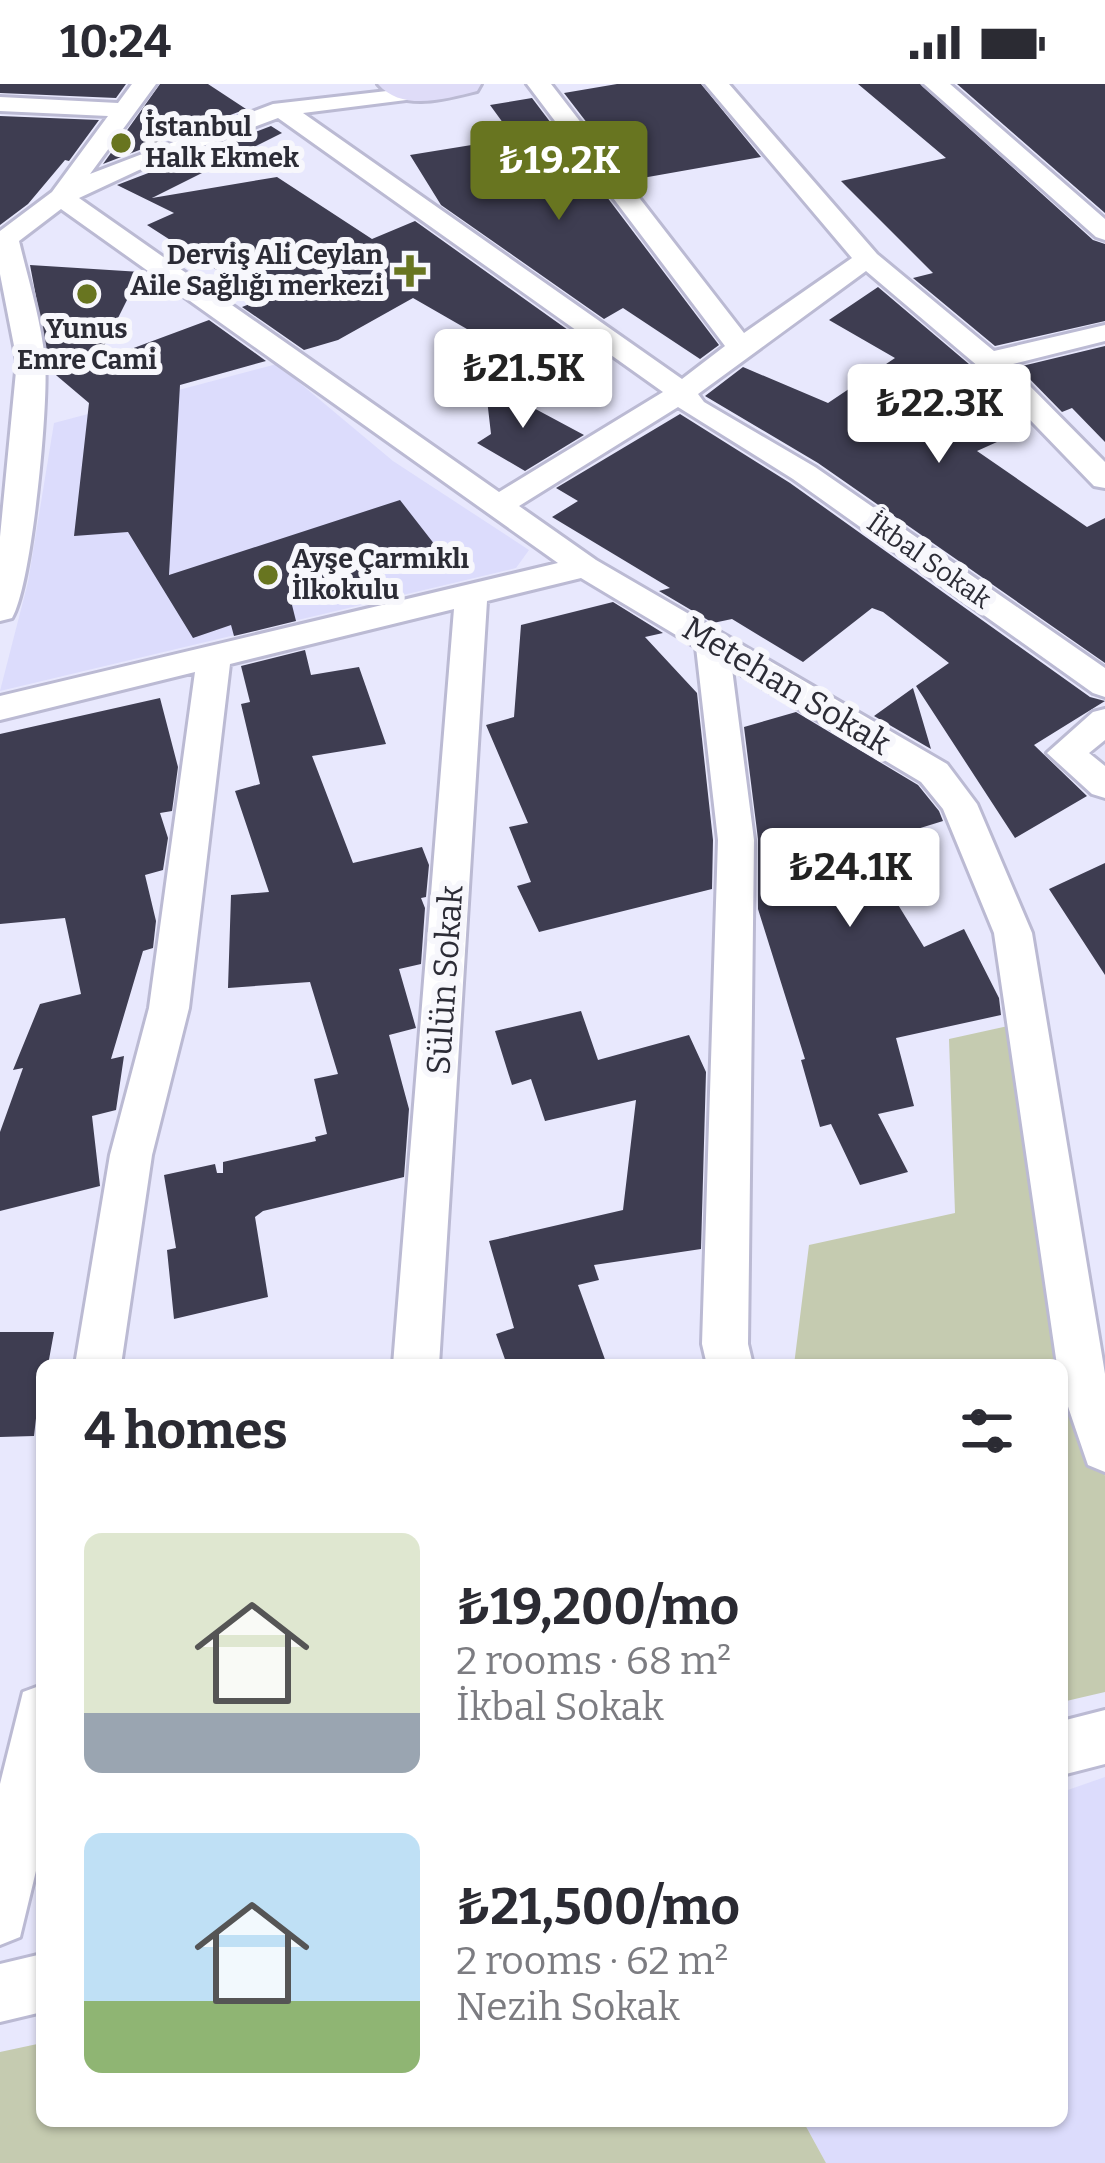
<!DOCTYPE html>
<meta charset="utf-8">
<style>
body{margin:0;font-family:Bitter,serif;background:#f2f2f3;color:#2b2b33;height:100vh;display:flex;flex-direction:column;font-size:45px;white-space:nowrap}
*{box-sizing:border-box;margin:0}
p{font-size:39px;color:#7c7c81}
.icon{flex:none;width:66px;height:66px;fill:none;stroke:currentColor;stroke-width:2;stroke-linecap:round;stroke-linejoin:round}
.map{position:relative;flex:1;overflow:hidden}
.panel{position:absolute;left:36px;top:1275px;width:1032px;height:768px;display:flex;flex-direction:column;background:#fff;border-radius:18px;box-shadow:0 3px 9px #0004}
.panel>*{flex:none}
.price{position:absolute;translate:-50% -102px;padding:0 27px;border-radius:12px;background:#fff;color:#222;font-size:39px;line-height:78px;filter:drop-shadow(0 3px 6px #0008)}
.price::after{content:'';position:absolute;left:50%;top:72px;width:36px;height:27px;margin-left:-18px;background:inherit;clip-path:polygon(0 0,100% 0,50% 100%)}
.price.active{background:#687520;color:#fff}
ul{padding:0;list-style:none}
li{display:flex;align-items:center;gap:36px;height:300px;padding:0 48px}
li span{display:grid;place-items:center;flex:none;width:336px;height:240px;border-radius:18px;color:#555}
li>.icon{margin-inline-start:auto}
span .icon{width:144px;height:144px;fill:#fffc;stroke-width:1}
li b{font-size:51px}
h2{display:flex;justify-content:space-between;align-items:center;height:144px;padding:0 48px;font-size:51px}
.status{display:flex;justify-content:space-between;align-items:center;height:84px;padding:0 60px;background:#fff;direction:ltr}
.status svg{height:33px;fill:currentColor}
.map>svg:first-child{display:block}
.built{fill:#dcdcfc}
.green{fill:#c5cbb0}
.building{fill:#3e3d51}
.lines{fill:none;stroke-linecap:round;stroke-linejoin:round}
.street-casing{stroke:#bbbad3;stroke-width:6}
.secondary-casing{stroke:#bbbad3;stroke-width:6}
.street{fill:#fff;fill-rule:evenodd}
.secondary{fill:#dfdcf8;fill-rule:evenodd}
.poi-dot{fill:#687520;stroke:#f7f7fc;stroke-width:4.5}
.labels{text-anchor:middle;stroke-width:12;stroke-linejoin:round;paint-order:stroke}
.far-poi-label{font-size:27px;font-weight:bold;fill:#2c2c36;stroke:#f7f7fc;text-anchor:start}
.far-street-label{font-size:27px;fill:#2c2c36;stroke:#f7f7fc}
.street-label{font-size:33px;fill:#2c2c36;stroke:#f7f7fc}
</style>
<div class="status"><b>10:24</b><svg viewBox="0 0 49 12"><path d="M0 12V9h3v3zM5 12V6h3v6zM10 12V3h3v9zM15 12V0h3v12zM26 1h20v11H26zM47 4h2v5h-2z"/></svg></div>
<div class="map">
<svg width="1105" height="2079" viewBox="0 0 1105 2079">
<rect width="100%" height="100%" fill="#e8e8fd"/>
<path class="built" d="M277,280L393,377L529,466L516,484L0,607L28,498L54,339Z
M1105,1693V2079H826L803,2037H1062V1708Z"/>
<path class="green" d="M1008,942L1105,1392V1608L1062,1618V1281H794L809,1161L955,1129L949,955Z
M42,1959V2037H803L826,2079H0V1968Z"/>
<path class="building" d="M0,0H126L116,14L0,9Z
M160,0H208L246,25L103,80Z
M617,0H701L761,73L631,96L564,9Z
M858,0H920L1093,156L1105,160V237L995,262L913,194L933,189L841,97L946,74Z
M957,0H1105V129Z
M532,14L719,261L700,275L623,224L604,235L441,121L410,71L514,54L490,21Z
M0,32L99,36L69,77L65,76L28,120L0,141Z
M271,42L282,49L152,114L277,93L372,155L415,137L575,251L526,279L413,214L338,256L304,266L242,223L262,215L147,141L174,129L117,101Z
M30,181L141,188L96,278L209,236L266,277L180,301L169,491L400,416L442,470L292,521L296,537L234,552L231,541L193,554L128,448L74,452L89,319L50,286Z
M878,203L976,286L1030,343L977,367L1087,443L1105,434V579L818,379L705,312L743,283L828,319L895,274L829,236Z
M1105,262V358L1072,324L1062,328L1018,283Z
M485,298L584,351L525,387L477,359L491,350Z
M680,330L790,399L1090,613L1105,617L1034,661L1087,712L1015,754L916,602L949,579L883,528L872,524L803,578L732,535L713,539L659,507L670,504L552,433L578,417L556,404Z
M613,518L663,549L645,553L697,609L713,756L712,805L539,848L517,802L531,798L509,743L528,739L486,641L514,633L521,541Z
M305,566L311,591L359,583L386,660L312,672L353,779L422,763L429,781L426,813L421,814L425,824L421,880L399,885L416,944L389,951L409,1025L404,1093L263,1127L255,1133L268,1213L174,1235L167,1166L176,1164L164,1091L215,1080L217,1089H223V1078L316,1057L315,1053L327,1050L314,995L338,990L310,898L228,904L231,811L269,808L235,707L260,700L241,620L250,618L241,582Z
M913,604L931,665L874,632Z
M160,614L178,683L172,727L160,729L168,754L163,786L145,791L156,837L153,864L143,867L111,975L124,972L116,1026L92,1032L100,1102L0,1127V1048L23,984L13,986L40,920L81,910L65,834L0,840V650Z
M796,628L918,701L939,727L943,737L862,762L924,863L964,845L999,914L1001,931L896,954L914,1022L878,1030L908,1088L860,1101L831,1040L820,1043L801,976L805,975L758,825V755L744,643Z
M1105,779V891L1049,805Z
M581,927L598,976L689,951L706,988L701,1165L594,1181L599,1196L578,1201L607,1281H507L496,1250L514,1244L489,1157L623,1126L636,1016L545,1037L531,995L512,1001L495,947Z
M0,1248H54L48,1281H42L34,1352L0,1353Z"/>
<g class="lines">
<defs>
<path id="street" d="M132,0H156L90,90L273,20L422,3L426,8L414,15L303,29L682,295L725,262L527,0H551L744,249L852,174L705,0H729L877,170L994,267L1105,241V257L1009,281L1105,378V404L1094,402L979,283L866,187L698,310L704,318L815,383L1105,584V613L1093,609L793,395L678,323L519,422L596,476L947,680L977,720L1032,849L1105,1290V1388L1088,1381L1062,1305V1281H1057L994,849L943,725L921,698L732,585L754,756L748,1260L753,1281H707L702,1260L718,756L696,563L581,494L487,517L439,1281H393L454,525L230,580L189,924L152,1071L121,1281H75L110,1071L149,924L195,588L0,636V612L558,479L61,125L19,157C28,195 41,236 45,276C49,318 32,500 12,534L0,537V453L17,277L0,190V147L52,108L108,32L0,27V13L118,19ZM278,34L663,308L499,408L79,114L139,86Z
M924,0H950L1105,135V156L1096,153Z
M1105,625V656L1089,669L1105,682V714L1092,710L1047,669L1093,628Z
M42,1601V1762L20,1853L0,1861V1700L23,1608Z
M1105,1626V1680L1062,1691V1637Z
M42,1870V1928L0,1938V1880Z"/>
<path id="secondary" d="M378,0H481L477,7C445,15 402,28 378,0Z"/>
</defs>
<use href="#street" class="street-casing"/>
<use href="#secondary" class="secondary-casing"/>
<use href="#street" class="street"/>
<use href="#secondary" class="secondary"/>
</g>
<g class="poi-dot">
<circle cx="121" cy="59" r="12"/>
<path d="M404 169h12v12h12v12h-12v12h-12v-12h-12v-12h12z"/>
<circle cx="87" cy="210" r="12"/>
<circle cx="268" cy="491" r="12"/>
</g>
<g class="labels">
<g class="far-poi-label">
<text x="145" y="52">İstanbul<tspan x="145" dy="31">Halk Ekmek</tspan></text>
<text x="383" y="180" text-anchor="end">Derviş Ali Ceylan<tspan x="383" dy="31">Aile Sağlığı merkezi</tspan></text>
<text x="87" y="254" text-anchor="middle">Yunus<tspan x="87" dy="31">Emre Cami</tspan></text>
<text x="292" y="484">Ayşe Çarmıklı<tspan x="292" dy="31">İlkokulu</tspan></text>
</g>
<g class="far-street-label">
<text transform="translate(929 477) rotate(35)" y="9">İkbal Sokak</text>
</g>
<g class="street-label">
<text transform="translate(787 601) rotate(31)" y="12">Metehan Sokak</text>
<text transform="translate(444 896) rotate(-86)" y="12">Sülün Sokak</text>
</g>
</g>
</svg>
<b class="price active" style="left:559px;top:139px">₺19.2K</b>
<b class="price" style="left:523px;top:347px">₺21.5K</b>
<b class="price" style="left:939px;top:382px">₺22.3K</b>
<b class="price" style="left:850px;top:846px">₺24.1K</b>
<section class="panel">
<h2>4 homes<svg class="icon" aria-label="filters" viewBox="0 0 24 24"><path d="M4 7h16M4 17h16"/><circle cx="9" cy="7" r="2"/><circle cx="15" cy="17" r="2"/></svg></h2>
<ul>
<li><span style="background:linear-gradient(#dfe7d0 75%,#9aa5b1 0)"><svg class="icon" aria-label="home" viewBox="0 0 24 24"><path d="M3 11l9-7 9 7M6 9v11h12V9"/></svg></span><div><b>₺19,200/mo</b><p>2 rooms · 68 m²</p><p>İkbal Sokak</p></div></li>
<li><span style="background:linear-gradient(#bfe0f5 70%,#8fb573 0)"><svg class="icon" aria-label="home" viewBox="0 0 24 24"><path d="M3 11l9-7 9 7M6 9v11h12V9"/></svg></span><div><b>₺21,500/mo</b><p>2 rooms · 62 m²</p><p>Nezih Sokak</p></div></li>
</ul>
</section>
</div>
